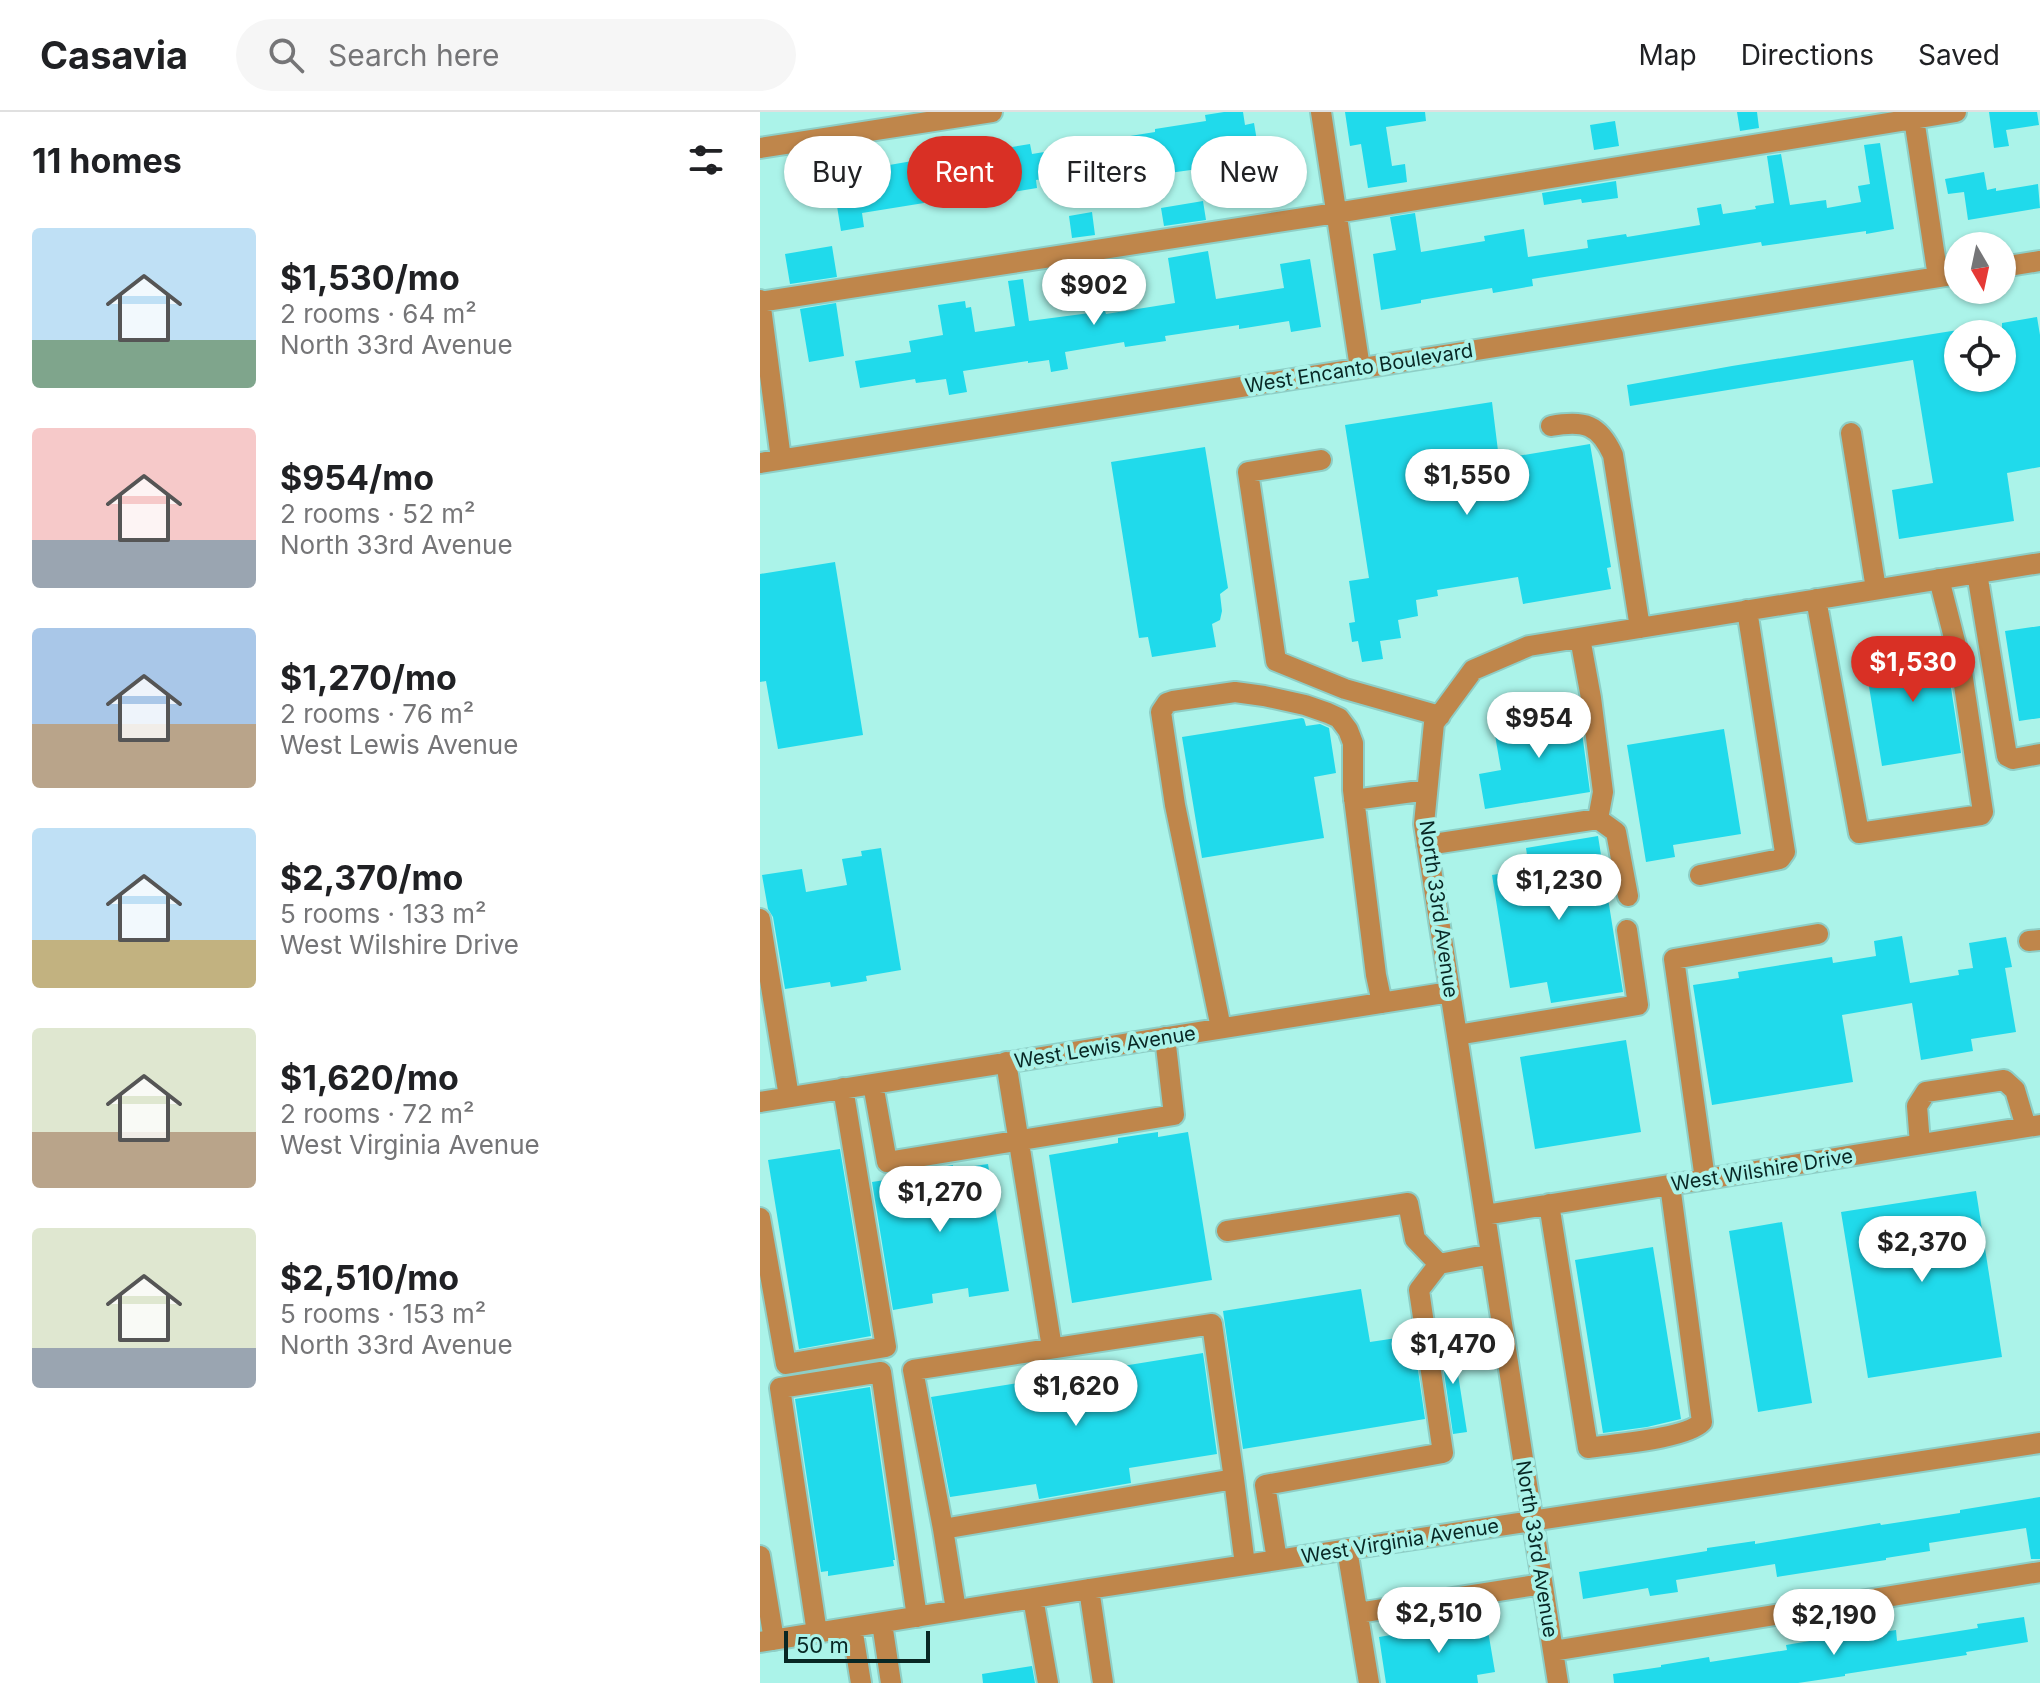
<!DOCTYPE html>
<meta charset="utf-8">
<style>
body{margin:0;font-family:Inter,sans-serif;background:#f6f6f6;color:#202124;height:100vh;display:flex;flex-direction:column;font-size:30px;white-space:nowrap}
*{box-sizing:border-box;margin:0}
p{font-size:26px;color:#757577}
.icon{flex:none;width:44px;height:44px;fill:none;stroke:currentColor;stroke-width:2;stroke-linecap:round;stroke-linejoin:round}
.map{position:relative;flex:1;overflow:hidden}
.sheet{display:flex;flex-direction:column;background:#fff;width:760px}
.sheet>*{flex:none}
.banner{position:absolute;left:24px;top:24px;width:760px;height:72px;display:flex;gap:16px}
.needle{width:52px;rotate:171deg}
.buttons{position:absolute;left:1184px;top:120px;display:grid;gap:16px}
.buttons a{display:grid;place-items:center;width:72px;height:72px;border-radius:50%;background:#fff;box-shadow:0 2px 6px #0004;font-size:40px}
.scale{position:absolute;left:24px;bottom:20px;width:146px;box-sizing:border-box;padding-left:8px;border:4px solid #082724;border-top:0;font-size:22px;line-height:28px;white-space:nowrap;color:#082724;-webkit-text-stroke:6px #abf3e9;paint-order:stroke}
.price{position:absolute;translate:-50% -68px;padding:0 18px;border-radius:28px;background:#fff;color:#222;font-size:26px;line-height:52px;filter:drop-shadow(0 2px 4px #0008)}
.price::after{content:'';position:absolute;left:50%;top:48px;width:24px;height:18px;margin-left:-12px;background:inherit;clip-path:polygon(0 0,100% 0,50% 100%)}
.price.selected{background:#d93025;color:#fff}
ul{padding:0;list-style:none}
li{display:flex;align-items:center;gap:24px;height:200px;padding:0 32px}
li span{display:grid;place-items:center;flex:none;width:224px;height:160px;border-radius:8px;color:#555}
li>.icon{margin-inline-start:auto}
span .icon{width:96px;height:96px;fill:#fffc;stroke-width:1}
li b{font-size:34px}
h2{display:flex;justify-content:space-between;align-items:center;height:96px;padding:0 32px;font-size:34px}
.chip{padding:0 28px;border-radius:36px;background:#fff;box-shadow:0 2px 6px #0004;font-size:28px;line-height:72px}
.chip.selected{background:#d93025;color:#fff}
header{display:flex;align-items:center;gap:48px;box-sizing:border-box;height:112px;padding:0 40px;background:#fff;border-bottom:2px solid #e0e0e0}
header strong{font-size:38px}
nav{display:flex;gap:44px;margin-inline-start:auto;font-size:28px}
.search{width:560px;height:72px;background:#f6f6f6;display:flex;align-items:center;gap:20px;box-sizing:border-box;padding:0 28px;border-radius:44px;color:#757577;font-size:30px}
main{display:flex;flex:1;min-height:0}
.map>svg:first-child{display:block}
.building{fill:#20daeb}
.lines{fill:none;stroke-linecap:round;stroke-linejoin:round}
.minor-casing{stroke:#8ecec6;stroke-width:24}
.minor{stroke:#bf864b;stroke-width:20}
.labels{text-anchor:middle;stroke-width:8;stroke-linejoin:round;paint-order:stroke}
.street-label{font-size:20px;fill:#082724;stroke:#abf3e9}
</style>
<header>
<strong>Casavia</strong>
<div class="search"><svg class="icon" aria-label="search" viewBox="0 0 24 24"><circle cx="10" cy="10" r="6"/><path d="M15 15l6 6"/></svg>Search here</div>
<nav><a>Map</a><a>Directions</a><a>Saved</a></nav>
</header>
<main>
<section class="sheet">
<h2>11 homes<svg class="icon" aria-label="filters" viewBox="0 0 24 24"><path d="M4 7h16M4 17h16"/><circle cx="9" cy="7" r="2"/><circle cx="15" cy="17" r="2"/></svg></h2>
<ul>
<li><span style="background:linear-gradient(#bfe0f5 70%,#7fa58c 0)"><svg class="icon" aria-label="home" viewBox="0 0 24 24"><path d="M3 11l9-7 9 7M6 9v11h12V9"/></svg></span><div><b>$1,530/mo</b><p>2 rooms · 64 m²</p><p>North 33rd Avenue</p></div></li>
<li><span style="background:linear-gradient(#f6c9c9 70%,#9aa5b1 0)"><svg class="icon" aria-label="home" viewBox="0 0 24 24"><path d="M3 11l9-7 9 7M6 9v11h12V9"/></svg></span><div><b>$954/mo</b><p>2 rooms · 52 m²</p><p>North 33rd Avenue</p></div></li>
<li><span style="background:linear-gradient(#a9c7e8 60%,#b9a48a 0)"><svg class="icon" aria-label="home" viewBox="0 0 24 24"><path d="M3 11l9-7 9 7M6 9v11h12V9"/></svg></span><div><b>$1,270/mo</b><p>2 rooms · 76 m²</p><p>West Lewis Avenue</p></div></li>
<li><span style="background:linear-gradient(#bfe0f5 70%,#c2b280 0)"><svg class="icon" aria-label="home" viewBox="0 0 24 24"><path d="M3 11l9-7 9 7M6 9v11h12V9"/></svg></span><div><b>$2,370/mo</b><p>5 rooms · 133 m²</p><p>West Wilshire Drive</p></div></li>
<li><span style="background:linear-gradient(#dfe7d0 65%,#b9a48a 0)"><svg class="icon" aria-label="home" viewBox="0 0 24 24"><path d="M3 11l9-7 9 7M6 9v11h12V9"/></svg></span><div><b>$1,620/mo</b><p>2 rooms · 72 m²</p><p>West Virginia Avenue</p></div></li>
<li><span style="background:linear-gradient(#dfe7d0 75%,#9aa5b1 0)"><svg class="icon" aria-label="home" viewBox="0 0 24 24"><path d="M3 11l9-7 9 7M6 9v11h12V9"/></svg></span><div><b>$2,510/mo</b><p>5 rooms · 153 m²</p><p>North 33rd Avenue</p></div></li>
</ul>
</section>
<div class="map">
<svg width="1280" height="1571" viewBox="0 0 1280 1571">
<rect width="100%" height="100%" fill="#abf3e9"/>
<path class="building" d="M464,0H483L485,13L494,11L499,41L437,51L438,57L402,62L399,43L365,48L367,61L345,65L344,58L276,68L277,76L247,81L246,74L164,87V91L102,101L104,115L81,119L72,63L158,48V53L240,40V37L270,32L272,42L340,31L339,29L395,20V17L446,9L445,3Z
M585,0H665L666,9L626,15L632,54L645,52L647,70L608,76L601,32L590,34Z
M977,0H997L999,16L980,19Z
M1229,0H1277L1279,13L1246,18L1249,34L1234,36Z
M855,9L859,34L834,38L830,13Z
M1120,31L1134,117L1106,122V119L1002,134L1001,130L772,167L773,174L733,181L732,176L661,188V191L621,198L613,142L636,138L630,105L655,101L661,140L725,129L724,124L764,117L768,145L828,136L827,128L866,122L867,125L940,113L937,96L961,92L963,102L996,97L995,94L1014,91L1007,44L1021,42L1030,93L1066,88L1067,96L1101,90L1098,74L1110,72L1104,33Z
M1224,60L1227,78L1236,76V79L1278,72L1280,96L1208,108L1204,80L1188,82L1185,67Z
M856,69L858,86L822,91L821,87L784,93L782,81Z
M443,89L446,108L404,114L401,96Z
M332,100L335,123L312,126L309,104Z
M72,134L77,165L30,172L25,142Z
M448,139L456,187L524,176L520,152L550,147L561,215L531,220L529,209L479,217V213L405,224L406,229L365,235L364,230L305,240L308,257L291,260L289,248L268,251V249L203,259L207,280L189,283L186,267L156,271L155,267L100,276L95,249L151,240L149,229L183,223L178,193L205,189L206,196L211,195L215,220L255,214L248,169L263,167L269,209L345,199L346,202L415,191L408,146Z
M309,155L312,169L296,171L294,158Z
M76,191L84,244L49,250L40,197Z
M1277,205L1280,223V355L1247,361L1254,409L1139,427L1132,378L1173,371L1153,248L870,294L867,273L972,254L1198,218V266H1242V211Z
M732,290L739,347L830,332L851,455L847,456L851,477L763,492L758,465L677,478L678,484L656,488L658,504L638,508L641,526L620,529L623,547L602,550L598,529L592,530L589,511L595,510L589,469L609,466L585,313Z
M445,335L468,476L460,482L462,499L460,508L452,512L456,535L392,545L388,525L379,526L351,350Z
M75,450L103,623L18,637L6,569L0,570V462Z
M1280,514V606L1259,609L1245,519Z
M1182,531L1188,556L1201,641L1122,654L1104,544Z
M818,591L830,680L725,697L719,662L741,658L735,623L772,617L769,599Z
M542,606L544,607L546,614L560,612L569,616L576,661L554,665L564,726L442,746L422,625Z
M964,617L981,722L913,733L915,745L886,750L867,633Z
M838,724L863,880L791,891L787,870L750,876L732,763L769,757L766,736Z
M121,736L141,858L106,864L107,869L71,875L70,870L25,877L13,805L8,797L2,763L42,757L46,780L87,773L82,747L102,744L101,739Z
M1142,824L1150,871L1199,863L1198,858L1213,856L1209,831L1246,825L1252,855L1245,856L1256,920L1211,927L1213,939L1161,948L1152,891L1082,903L1093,970L952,993L933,873L979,866L978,860L1072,845L1073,851L1116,844L1114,829Z
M866,928L881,1020L775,1037L760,945Z
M398,1020V1025L428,1020L452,1168L312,1191L289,1043L358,1031V1026Z
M80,1037L111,1224L39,1237L8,1048Z
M228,1052L249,1179L209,1185L208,1176L172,1182L173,1191L133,1198L112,1070L151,1064L150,1060L193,1053V1057Z
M1216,1079L1242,1245L1108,1266L1081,1100Z
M1022,1110L1052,1291L998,1300L969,1119Z
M893,1135L921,1307L887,1315L843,1321L815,1148Z
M601,1177L610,1230L650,1224L651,1230H654L665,1307L483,1337L463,1199Z
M692,1224L707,1320L693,1322L679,1226Z
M443,1241L457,1342L369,1356L371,1371L279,1387L276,1372L190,1385L171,1285Z
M110,1275L135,1448H133L134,1454L68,1464V1459L61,1460L35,1287Z
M1280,1385V1447H1271L1266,1416L1169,1431L1170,1439L1126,1446V1448L1017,1465L1015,1452L916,1468L918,1480L890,1484L888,1476L823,1487L819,1460L947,1439V1436L995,1429V1432L1120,1411L1121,1413L1200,1401V1398Z
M1264,1505L1268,1530L1206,1540L1207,1543L1085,1562V1564L1038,1571H854L853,1562L901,1555V1553L949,1545L950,1550L1027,1538L1026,1533L1079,1524V1527L1136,1518L1137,1529L1218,1516L1217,1512Z
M726,1507L735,1560L717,1563L718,1571H626L619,1525Z
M272,1554L275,1571H223L222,1562Z"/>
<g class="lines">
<defs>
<path id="minor" d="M561,0L600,256
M1153,0L1178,165
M0,36L232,0
M1242,155L1280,149
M0,188L21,347
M0,190L576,101L1196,0
M791,314C824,308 839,312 853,343L880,516
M1091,321L1116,477
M561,348L488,360L516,549L585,577L680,604
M0,351L1198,162
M1217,461L1247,644L1253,647L1280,642
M1056,487L1099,721L1221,703L1223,700L1201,553L1179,467
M820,526L831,586L843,680L838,707L856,720L868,784
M594,688L667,678
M667,733L838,707
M940,763L1020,747L1025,740L987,498
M0,807L29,985
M1269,829L1280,828
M461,916L415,693L401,600L407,591L413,589L475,580L504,584L545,593L568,601L579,606L588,618L593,631V678L616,863L622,891
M697,923L878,893L867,818
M246,950L292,1236
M113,972L127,1050L414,1003L405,925
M0,990L690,880
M1160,1032L1157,994L1166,980L1244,968L1255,978L1266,1015
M945,1067L914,847L1058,822
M789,1092L828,1336C854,1332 926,1327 942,1310L910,1073
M725,1103L1280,1013
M0,1106L26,1252L126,1235L83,976
M467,1119L648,1091L655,1127L679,1152
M183,1417L153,1258L452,1212L474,1367
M587,1437L609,1571
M0,1444L14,1528
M517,1448L505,1373L683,1341L659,1178L679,1152L731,1142
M329,1477L343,1571
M273,1486L288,1571
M196,1498L183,1417L474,1367L485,1453
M598,1501L782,1472
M122,1511L131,1571
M92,1515L101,1571
M57,1521L20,1276L121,1260L157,1505
M0,1530L329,1477L1280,1331
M793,1539L1280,1460
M798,1571L664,712L674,611L713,558L769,534L1280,451"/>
</defs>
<use href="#minor" class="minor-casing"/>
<use href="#minor" class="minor"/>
</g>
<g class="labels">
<g class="street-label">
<text transform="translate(599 256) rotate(-9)" y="7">West Encanto Boulevard</text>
<text transform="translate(679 797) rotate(82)" y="7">North 33rd Avenue</text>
<text transform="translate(345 935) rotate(-9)" y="7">West Lewis Avenue</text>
<text transform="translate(1002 1058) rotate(-9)" y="7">West Wilshire Drive</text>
<text transform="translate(640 1429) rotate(-9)" y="7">West Virginia Avenue</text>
<text transform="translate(777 1437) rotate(81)" y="7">North 33rd Avenue</text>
</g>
</g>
</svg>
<div class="buttons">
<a><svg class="needle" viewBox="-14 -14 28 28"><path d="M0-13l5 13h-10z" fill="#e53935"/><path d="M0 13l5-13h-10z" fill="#757577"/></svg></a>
<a><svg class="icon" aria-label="locate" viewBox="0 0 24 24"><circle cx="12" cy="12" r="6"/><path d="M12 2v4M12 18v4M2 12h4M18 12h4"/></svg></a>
</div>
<div class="scale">50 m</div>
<b class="price" style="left:334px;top:215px">$902</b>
<b class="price" style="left:707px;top:405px">$1,550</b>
<b class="price selected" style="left:1153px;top:592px">$1,530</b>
<b class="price" style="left:779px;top:648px">$954</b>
<b class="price" style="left:799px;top:810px">$1,230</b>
<b class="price" style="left:180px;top:1122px">$1,270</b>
<b class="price" style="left:1162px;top:1172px">$2,370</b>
<b class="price" style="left:693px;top:1274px">$1,470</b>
<b class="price" style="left:316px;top:1316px">$1,620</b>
<b class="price" style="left:679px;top:1543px">$2,510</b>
<b class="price" style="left:1074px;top:1545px">$2,190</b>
<div class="banner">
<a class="chip">Buy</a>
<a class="chip selected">Rent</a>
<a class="chip">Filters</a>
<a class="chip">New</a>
</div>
</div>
</main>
